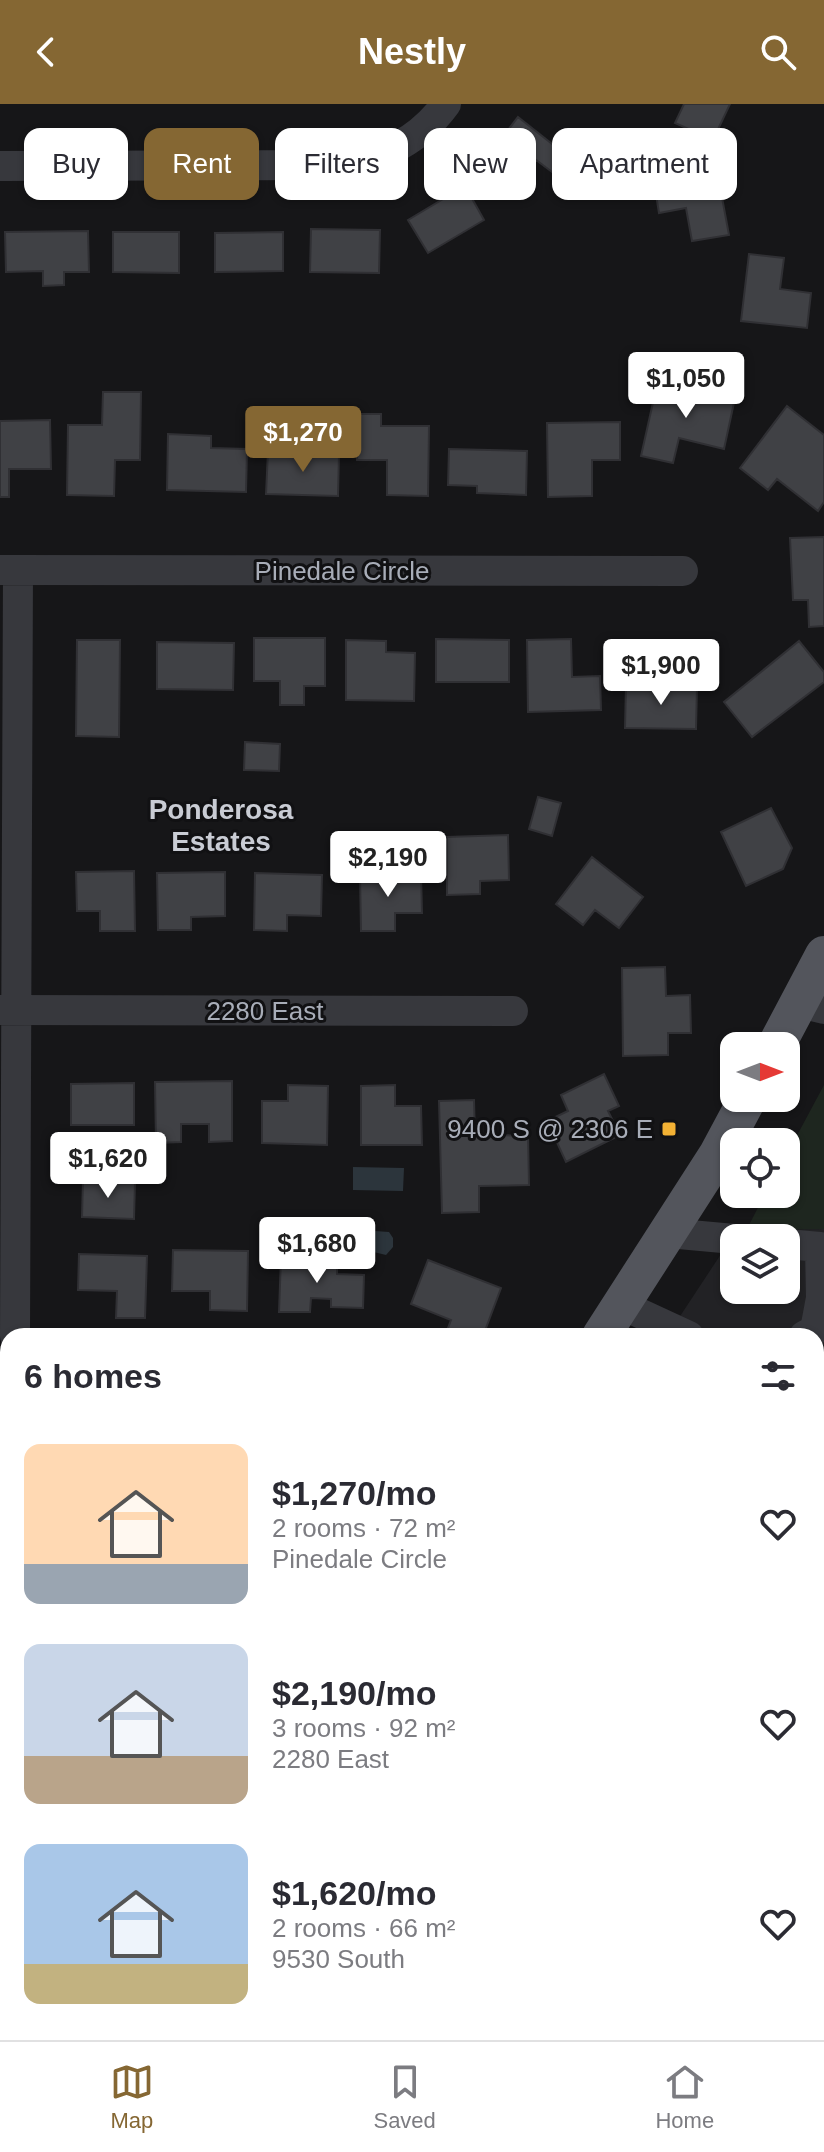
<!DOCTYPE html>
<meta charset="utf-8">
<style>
body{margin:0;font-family:Arial,sans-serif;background:#f7f7f7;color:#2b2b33;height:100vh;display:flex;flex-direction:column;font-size:30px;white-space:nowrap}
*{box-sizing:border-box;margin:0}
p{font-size:26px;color:#7c7c81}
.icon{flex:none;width:44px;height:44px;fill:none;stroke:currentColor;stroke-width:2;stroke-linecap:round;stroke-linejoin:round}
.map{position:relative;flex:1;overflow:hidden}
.sheet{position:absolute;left:0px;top:1224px;width:824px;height:712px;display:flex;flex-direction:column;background:#fff;border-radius:24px 24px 0 0;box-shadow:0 2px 6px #0004}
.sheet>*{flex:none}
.top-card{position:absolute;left:24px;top:24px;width:776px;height:72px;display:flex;gap:16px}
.needle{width:52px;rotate:90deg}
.tools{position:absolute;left:720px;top:928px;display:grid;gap:16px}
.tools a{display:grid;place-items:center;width:80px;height:80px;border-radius:16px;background:#fff;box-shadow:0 2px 6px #0004;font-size:40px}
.price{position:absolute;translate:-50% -68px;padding:0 18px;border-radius:8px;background:#fff;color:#222;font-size:26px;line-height:52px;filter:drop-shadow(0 2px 4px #0008)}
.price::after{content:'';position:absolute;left:50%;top:48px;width:24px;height:18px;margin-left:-12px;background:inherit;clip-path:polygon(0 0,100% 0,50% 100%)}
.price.on{background:#856733;color:#fff}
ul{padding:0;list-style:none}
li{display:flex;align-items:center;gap:24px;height:200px;padding:0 24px}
li span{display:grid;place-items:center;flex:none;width:224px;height:160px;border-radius:16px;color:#555}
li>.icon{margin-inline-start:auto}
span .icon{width:96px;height:96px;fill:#fffc;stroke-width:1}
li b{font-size:34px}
h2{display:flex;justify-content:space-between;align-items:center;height:96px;padding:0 24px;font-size:34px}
.tag{padding:0 28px;border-radius:16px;background:#fff;box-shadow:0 2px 6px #0004;font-size:28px;line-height:72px}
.tag.on{background:#856733;color:#fff}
header{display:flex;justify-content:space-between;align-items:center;height:104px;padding:0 24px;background:#856733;color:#fff;font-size:36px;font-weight:700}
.dock{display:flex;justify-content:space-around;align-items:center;height:112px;border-top:2px solid #e1e1e2;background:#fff;font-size:22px;color:#7c7c81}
.dock a{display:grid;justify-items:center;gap:4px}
.dock .on{color:#856733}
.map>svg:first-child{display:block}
.built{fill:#222225}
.green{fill:#1e261f}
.water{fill:#2c353c}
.building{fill:#404145;stroke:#303034;stroke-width:2}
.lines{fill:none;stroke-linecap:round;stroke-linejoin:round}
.minor{stroke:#37383d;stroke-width:30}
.major{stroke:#53555c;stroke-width:38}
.poi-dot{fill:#f2b134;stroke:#111113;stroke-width:3}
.labels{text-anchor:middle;stroke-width:6;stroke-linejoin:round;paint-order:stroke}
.street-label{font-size:26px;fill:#a8adb8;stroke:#111113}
.poi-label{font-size:26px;fill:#a8adb8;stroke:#111113;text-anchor:end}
.neighbourhood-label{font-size:28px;font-weight:bold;fill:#c9ccd4;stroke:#111113}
</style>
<header><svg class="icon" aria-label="back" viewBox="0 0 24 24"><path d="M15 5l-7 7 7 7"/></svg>Nestly<svg class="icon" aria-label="search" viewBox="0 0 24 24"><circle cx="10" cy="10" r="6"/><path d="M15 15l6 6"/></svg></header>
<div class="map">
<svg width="824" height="1936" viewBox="0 0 824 1936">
<rect width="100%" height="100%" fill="#161618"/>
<path class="built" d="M749,1121L752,1126L824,1125V1288H816V1232H667L723,1147L734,1136V1186H786V1134H736Z"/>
<path class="green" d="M824,981V1125L752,1126L749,1121L765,1090H786V1052Z"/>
<path class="water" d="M353,1063L404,1064L403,1087L353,1086Z
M375,1127L389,1128L393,1134V1143L386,1151L357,1144L353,1139L357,1130Z"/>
<path class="building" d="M684,0H730L713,36L675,19Z
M518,13L566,51L552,68L536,56L509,90L478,65Z
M717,67L729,131L692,137L686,104L659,109L654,78Z
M465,82L484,116L428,149L408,116Z
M311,125L380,126L379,169L310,168Z
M88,127L89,168H64V181L43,182V167L6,168L5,128Z
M113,128H179V169L113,168Z
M283,128V167L215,168V129Z
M749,150L784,154L780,185L811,189L807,224L741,217Z
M658,276L735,294L724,345L679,334L673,359L641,352Z
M103,288H141L140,356H115L114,392L67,391L68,321H102Z
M787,302L824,331V398L818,407L777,375L768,386L740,364Z
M358,310H381V322H429L428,392L387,391V356H357Z
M50,316L51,365H9V393H0V317Z
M620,318V356H592V392L548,393L547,319Z
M168,330L211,332V344L247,345L246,388L167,386Z
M449,345L527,347L526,391L477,389V382L448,381Z
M268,347L339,349L338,392L266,390Z
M824,433V522L809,523L808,496H793L790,434Z
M254,534H325V582H304V601H280V577H254Z
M436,535L509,536V578H436Z
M571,535L572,573L600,572L601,606L528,608L527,536Z
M77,536H120L119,633L76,632Z
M346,536L386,537V548L415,549L414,597L346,596Z
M799,537L824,568V578L752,633L724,598Z
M157,538L234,539L233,586L157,585Z
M626,581L697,582L696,625L625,624Z
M245,638L280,640L279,667L244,666Z
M538,693L561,699L552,732L529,725Z
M771,704L792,744L783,765L746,782L721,728Z
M508,731L509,776L480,777V790L447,791V733Z
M592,753L643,793L619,824L595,806L583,821L556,800Z
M134,767L135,827H100V807H77L76,768Z
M225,768V812L191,813V826H158L157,769Z
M255,769L322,771L321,812L287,811V827L254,826Z
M421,769L422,809H395V827H361L360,770Z
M665,863L666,892L690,891L691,929H668V951L623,952L622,864Z
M604,970L619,1002L608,1007L620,1031L566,1058L547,1017L568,1007L561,991Z
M232,977V1037L209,1038V1020H181V1038L156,1039L155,978Z
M134,979V1021H71V980Z
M288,981L328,982L327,1041L262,1039V997H288Z
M395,981V1002H421L422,1041H361V982Z
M474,996L475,1032L528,1031L529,1081L479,1082V1108L442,1109L439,997Z
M83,1076L135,1078L134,1115L82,1113Z
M173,1146L248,1147L247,1207L210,1206V1187H172Z
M79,1150L147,1152L145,1214H116L117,1187L78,1186Z
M281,1153L337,1155V1170L364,1171L363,1204L331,1203V1195L311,1194L310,1208H279Z
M428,1156L501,1184L483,1232H445L451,1216L411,1200Z
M0,1386L8,1394V1451L0,1443Z
M816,1536H824V1574H816Z
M824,1694V1730L816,1731V1695Z
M0,1697L8,1705V1738L2,1731L0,1733Z
M816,1895H824V1936H815Z
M72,1928H97L105,1936H70L67,1933Z
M135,1928H185L194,1936H127Z
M479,1928H546L548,1936H481Z
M600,1928H671V1934L600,1935Z
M701,1928H780V1936H701Z"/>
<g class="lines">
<path class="minor" d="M0,62L341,61C384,53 419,37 446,0
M0,466L683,467
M799,899L824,905
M0,906L513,907
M668,1129L734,1135
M786,1140L820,1143L821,1194L815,1226L804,1232
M622,1201L689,1232
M15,1232L18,466
M0,1299H8
M816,1463H824
M0,1577L8,1569
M816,1820H824
M321,1936L329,1928"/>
<path class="major" d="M776,942L824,851
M601,1232L718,1050L748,994
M0,1911L8,1903"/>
</g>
<rect class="poi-dot" x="661" y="1017" width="16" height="16" rx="4"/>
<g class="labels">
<g class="street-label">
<text x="342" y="476">Pinedale Circle</text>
<text x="265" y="916">2280 East</text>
</g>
<g class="poi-label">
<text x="653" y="1034">9400 S @ 2306 E</text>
</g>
<g class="neighbourhood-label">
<text x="221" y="715">Ponderosa<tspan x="221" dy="32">Estates</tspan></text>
</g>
</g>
</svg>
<div class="tools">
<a><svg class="needle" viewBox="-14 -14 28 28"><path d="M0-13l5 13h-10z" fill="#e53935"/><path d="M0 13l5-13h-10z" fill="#7c7c81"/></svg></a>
<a><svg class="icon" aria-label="locate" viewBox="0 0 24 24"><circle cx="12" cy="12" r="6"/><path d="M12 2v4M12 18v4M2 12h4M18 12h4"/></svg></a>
<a><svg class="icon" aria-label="layers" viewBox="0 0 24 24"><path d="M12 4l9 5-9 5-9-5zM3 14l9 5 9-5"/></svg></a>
</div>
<b class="price" style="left:686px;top:316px">$1,050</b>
<b class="price on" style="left:303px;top:370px">$1,270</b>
<b class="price" style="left:661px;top:603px">$1,900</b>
<b class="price" style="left:388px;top:795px">$2,190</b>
<b class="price" style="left:108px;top:1096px">$1,620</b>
<b class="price" style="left:317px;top:1181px">$1,680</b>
<div class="top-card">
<a class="tag">Buy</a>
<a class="tag on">Rent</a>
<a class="tag">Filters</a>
<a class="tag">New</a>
<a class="tag">Apartment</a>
</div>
<section class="sheet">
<h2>6 homes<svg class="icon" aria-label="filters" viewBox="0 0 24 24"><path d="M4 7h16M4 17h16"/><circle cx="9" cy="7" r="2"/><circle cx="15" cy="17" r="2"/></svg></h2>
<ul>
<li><span style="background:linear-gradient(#ffd9b3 75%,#9aa5b1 0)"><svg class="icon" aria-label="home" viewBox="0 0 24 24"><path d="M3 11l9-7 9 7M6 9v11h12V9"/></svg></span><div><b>$1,270/mo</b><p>2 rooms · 72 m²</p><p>Pinedale Circle</p></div><svg class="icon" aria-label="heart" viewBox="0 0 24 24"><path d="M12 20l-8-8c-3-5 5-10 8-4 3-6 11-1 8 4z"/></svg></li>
<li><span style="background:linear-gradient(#c9d6e8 70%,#b9a48a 0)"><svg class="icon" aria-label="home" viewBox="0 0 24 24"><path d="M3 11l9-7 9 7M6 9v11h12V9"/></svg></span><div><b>$2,190/mo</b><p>3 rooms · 92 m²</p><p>2280 East</p></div><svg class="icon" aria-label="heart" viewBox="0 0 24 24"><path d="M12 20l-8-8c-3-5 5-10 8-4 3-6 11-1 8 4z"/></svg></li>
<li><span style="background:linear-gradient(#a9c7e8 75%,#c2b280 0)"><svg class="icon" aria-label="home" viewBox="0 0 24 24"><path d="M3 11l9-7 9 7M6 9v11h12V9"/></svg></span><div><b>$1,620/mo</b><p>2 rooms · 66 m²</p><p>9530 South</p></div><svg class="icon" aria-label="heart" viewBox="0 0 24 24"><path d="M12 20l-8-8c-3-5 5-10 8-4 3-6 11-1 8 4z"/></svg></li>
</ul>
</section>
</div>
<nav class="dock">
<a class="on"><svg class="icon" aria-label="map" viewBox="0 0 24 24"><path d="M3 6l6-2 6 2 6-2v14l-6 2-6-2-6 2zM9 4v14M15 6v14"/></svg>Map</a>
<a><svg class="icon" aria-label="saved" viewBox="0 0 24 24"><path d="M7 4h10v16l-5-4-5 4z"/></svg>Saved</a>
<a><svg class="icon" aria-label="home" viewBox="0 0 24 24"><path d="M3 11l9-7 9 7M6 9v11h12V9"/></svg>Home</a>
</nav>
